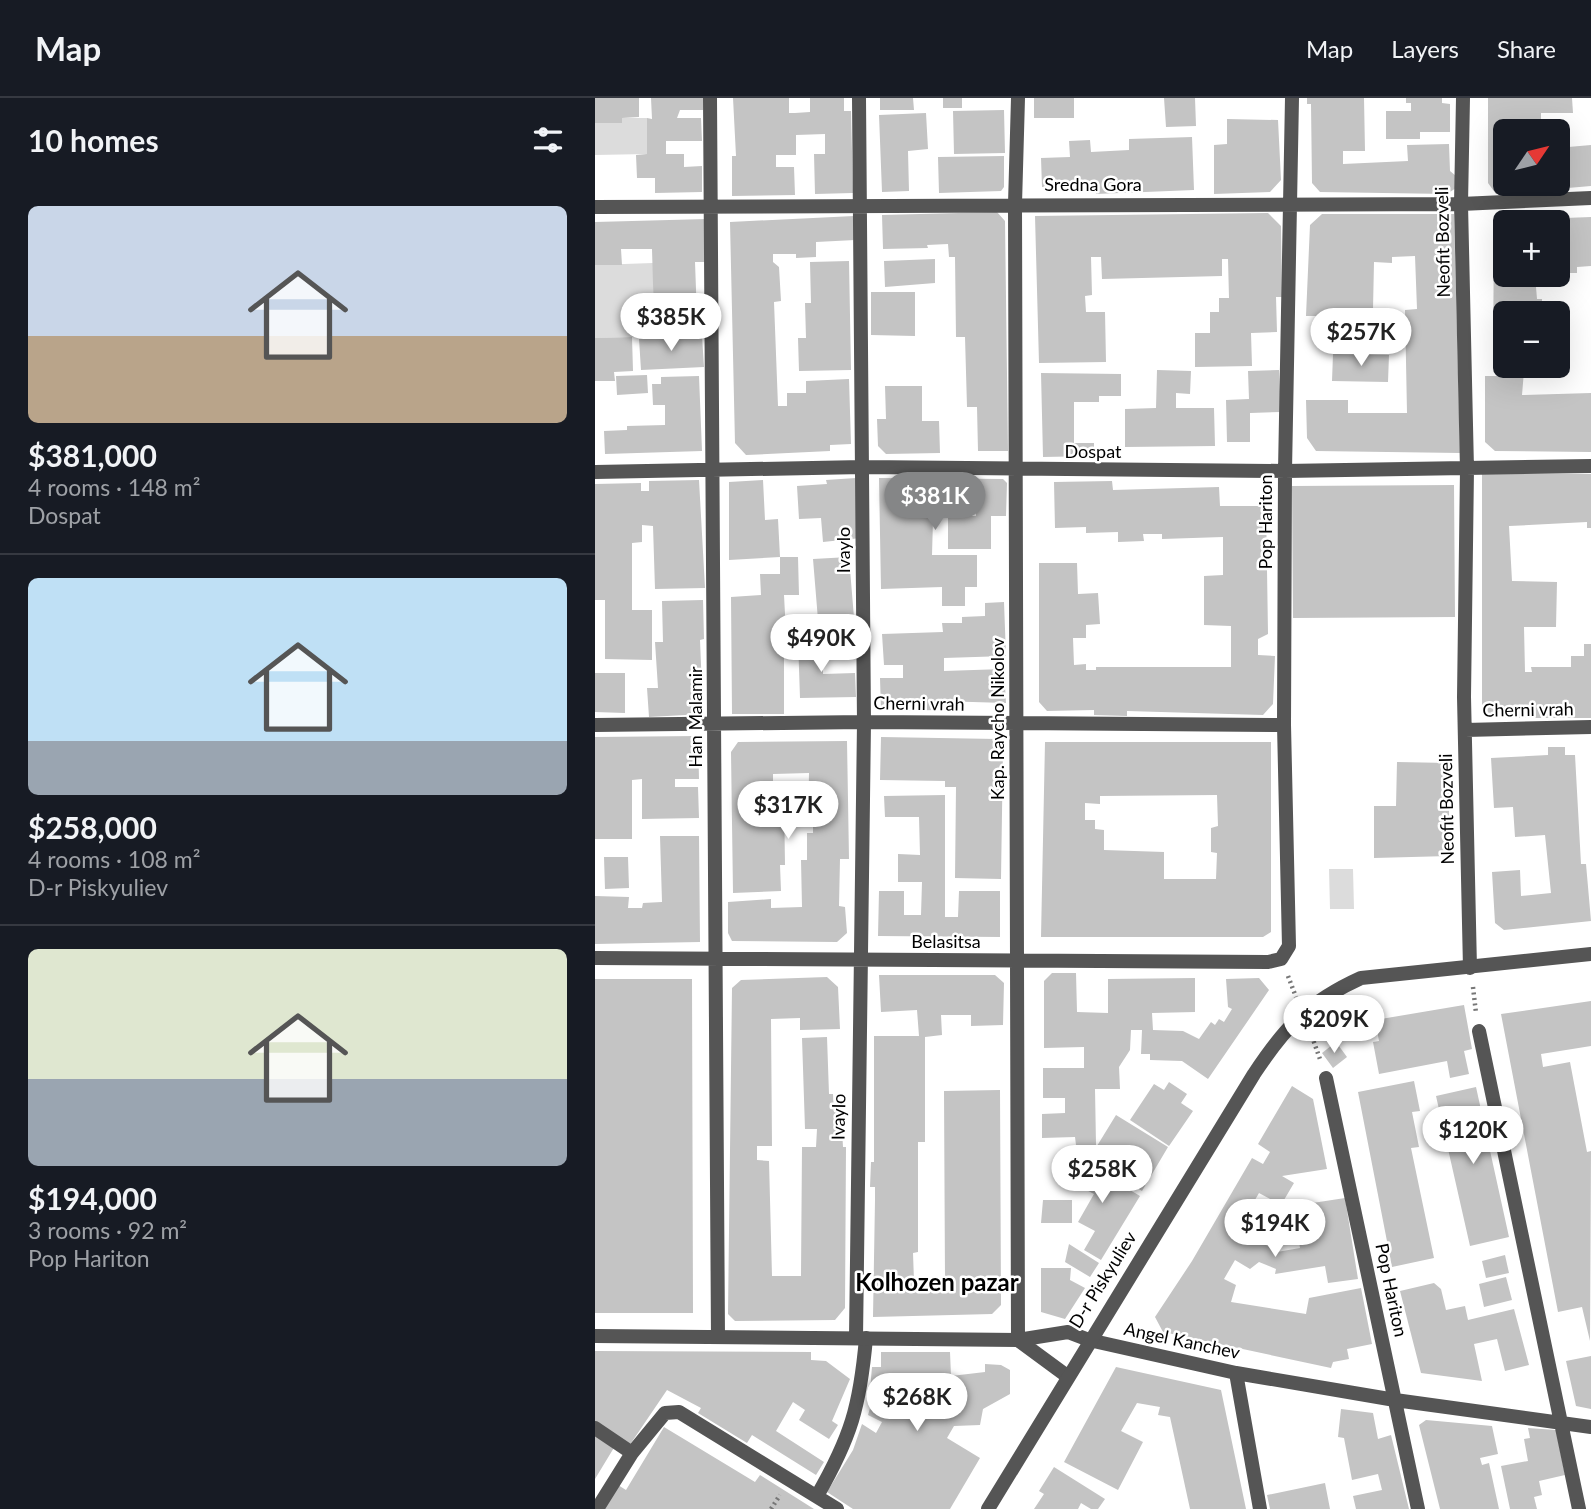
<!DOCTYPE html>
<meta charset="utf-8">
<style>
body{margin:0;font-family:Lato,sans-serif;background:#20242c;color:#f1f3f6;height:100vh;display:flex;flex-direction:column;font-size:26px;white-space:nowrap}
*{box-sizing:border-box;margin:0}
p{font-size:23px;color:#9ea1a6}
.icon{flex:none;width:38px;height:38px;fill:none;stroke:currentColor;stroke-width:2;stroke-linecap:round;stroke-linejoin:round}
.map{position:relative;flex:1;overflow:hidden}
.panel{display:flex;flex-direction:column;background:#171b24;width:595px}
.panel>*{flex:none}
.needle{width:46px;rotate:55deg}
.tools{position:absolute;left:898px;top:21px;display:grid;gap:14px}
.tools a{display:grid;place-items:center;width:77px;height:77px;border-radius:10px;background:#171b24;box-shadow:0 7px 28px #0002;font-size:35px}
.price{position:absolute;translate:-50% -60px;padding:0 16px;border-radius:24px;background:#fff;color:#222;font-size:23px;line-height:46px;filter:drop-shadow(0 2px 4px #0008)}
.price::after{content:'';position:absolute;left:50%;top:42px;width:21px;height:16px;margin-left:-10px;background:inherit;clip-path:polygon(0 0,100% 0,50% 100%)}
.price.active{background:#858687;color:#fff}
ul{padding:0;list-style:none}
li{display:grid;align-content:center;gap:14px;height:371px;padding:0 28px}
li+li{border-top:2px solid #363941}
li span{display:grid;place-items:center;height:217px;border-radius:10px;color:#555}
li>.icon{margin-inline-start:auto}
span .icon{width:126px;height:126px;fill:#fffc;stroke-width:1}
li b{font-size:30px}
h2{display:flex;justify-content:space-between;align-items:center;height:84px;padding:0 28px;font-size:30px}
header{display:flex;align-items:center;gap:42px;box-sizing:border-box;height:98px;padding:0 35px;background:#171b24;border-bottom:2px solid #363941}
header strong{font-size:33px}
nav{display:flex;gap:38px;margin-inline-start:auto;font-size:24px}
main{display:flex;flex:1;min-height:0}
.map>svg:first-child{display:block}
.green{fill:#dcdcdc}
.building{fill:#c4c4c4;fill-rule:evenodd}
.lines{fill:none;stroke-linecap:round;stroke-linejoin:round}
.path{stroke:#777;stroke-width:4.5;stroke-dasharray:2 3.5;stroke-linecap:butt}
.service{stroke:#555;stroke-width:14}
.minor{stroke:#555;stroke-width:14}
.tertiary{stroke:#555;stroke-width:14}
.labels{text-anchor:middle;stroke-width:5;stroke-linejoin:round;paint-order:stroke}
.street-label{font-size:18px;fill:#000;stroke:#fff}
.district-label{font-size:24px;font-weight:bold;fill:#000;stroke:#fff}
</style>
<header>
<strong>Map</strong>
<nav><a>Map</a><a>Layers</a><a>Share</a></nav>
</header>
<main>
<section class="panel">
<h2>10 homes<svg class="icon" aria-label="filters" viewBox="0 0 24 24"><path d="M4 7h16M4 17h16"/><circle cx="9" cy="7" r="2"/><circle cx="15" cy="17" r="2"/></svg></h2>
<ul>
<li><span style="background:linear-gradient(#c9d6e8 60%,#b9a48a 0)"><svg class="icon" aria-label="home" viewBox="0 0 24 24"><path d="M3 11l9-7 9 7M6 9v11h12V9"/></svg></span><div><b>$381,000</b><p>4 rooms · 148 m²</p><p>Dospat</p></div></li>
<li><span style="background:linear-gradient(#bfe0f5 75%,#9aa5b1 0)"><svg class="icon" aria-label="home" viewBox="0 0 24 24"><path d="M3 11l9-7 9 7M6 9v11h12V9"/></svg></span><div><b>$258,000</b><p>4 rooms · 108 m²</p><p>D-r Piskyuliev</p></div></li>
<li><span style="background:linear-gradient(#dfe7d0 60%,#9aa5b1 0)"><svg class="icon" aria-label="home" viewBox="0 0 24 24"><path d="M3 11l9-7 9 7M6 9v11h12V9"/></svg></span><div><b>$194,000</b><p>3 rooms · 92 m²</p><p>Pop Hariton</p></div></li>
</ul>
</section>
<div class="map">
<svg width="996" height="1411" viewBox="0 0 996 1411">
<rect width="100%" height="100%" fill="#fff"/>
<path class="green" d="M27,20H52V56L0,57V25H27Z
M58,165L59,221L45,222V239L0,240V167Z
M734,771H758L759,811H735Z"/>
<path class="building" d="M0,0H44V19L27,20V25H0Z
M56,0H108V12H85L82,20H106L107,43H71V56H89V69L107,68V94L60,95V80H42L41,57L52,56V20L57,21Z
M138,0H194V15H200L215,14V0H249V13H256L258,95L220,96L219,56H230V36L201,37V57H181V69H199L200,97L137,98V58H141Z
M285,0H318L319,12H285Z
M348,0H367V10H348Z
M439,0H479V20H439Z
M569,0H600L601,28L571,29Z
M712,0H769L770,53H748V66L813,63L812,47L854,46L855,73L861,78V90L852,96L725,94L717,85L716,6H712Z
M811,0H847V5L855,6V34H825V41H791V13H816V5H811Z
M893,0H977L978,15H946V33H910V86H962V50L996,47V88L901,96L893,85Z
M409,12L410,55L359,56L358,13Z
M331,15L333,51L313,53L314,93L287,94L284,17Z
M632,21L683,22L686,82L675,94L619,96V47L632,46Z
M597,39L599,92L501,96L500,88L447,89L446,60L475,59L474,43L495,42L496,54L534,52V41Z
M409,58V89L406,93L344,95L343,59Z
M402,114L410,123L413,353H383L382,309H372L370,239H361L360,159H354L353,146L332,147L333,150L288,151L287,117Z
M673,115L686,128L687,199H681L682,234L656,235L657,268L600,269V235H615V214H624V200H634L633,161H627V178L507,181L506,159H496L497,197L490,198L491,214H510L511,264L444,265L440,118Z
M727,116H859L865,355L721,353L712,340L711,302H753V315H812L810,212L822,211L820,158L797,159V165L779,164L778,211H770V248H737V218H711L715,127Z
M908,116H944V121L996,119V168L982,169V175H962V124H910V177H940L942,201H947V215H910V268H944V273H929L927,297L996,295V354L900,353L890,344V278H902L903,266H898L899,124Z
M259,118L260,142L221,144V159L201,160V156H178V164L184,169L186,203L179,204L183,308H192V295H211V283L254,281L256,346L235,347V353L151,357L140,345L135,124Z
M112,121L113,164H100L102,219L59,221L57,151H26L27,167H0V124Z
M340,161V185L290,189L289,163Z
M254,163L256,272L204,273L203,240H211L210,205H216L215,164Z
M276,194H320V238L276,237Z
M962,217H969L972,263H962Z
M107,238L109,269L46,272L44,241Z
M37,239L38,273L19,274L20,283H0V240Z
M738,256L794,257L793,284L737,283Z
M562,272L596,273L595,296L581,295V310H619L620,348L530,349V311L561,310Z
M684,272L686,314L655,315V344H632L631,302L654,301L653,273Z
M446,275L526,276V298H504V304H479V345H499V358L448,359Z
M52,277L53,295L22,297L21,278Z
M104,278L107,353L10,356L9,333L32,332V328L70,327V307H58L57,286H66V279Z
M290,288H327V323H344L345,355L291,356L283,348L282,321H291Z
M887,376H996V430H992V424L914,428L917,483L962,484L961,529H929L930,574H937L936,569H976V558H989V546H996V620H893L887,614Z
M261,380L266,440L228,444L226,420L204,421L202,388L232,386L231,382Z
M284,380L408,381L412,385L411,418H396V451H353V418H381V408H344L343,422H338L337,457H382V489H370V508H347V489L286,491Z
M104,382L110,490L60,491L58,428L47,427V444L37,445V512H57V562L10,561V502H0V386L46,385V393H54V383Z
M168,382L170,422L183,421L185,459H203L204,497H189L191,535H182V555H189V616H137L136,499L166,497L165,476H185V459L134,462V384Z
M517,383L518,392L624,389L625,408H671L673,536L663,541V557L680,558L678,606L668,617L532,613V618L499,617V612L452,613L444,604V465H482L483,496L503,495L505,526L491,527V540H478L479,567L491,566V572H501V569H636V528L609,527V478L628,477V439L567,441V436H548L549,443L523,444V434L491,435V429L460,430L459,384Z
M859,387L860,519L698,520L697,388Z
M254,459L260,532L224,534L218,461Z
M108,502L109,541L105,542L108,616L54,619L52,590H63L60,544H68L67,503Z
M409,504L411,558L349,560V573L409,571L411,605L344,603L343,612L286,613L285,580H308V567H289L287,536L348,534L347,525H367V519L390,518V505Z
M203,541H228V576L260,575L261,599L205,600Z
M0,575H30V615L0,614Z
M103,638L104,681H80V689H103L104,720L47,721V681L37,682V741H0V639Z
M286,639L402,641L408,649L406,781L360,780L361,689H350V683L285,682Z
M252,643L254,761H245L244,808L250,809L252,835L242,844L137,843L133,835V804L176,801V810L207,809L206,762H212V735H218V727H213L214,675L178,676V701H189L190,767H185L186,793L138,795L136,654L143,644Z
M450,644H676V834L668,839H446ZM622,697L623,728L616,730V754L622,755L621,781H569V754L509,752V732L500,731V722H490V705L505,706V698Z
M953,649H970V657H980L986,766H991L996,823L909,832L900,825L897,774L925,772L926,798L956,795L950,737L920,739L918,709L899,710L896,660L953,657Z
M802,664L854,665V758L779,760V708H801Z
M350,697V819H363L364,793H405V839L283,838L284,793H309V817H326L327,784H303V756L325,757L324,719H290L289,698Z
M65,738H104L105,844L0,846V798L34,799L33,810H47L48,805L67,804Z
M9,759H33L34,790L10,791Z
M457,875H481L482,914L513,915V881L600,880V914L557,915L558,932L588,933L604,941L616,924L620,927L624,921L629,924L637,911L633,909L631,881L664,880L674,892L613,981L587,963L555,962V956H546L547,932H536L535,952L524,969L525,991H500L501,1047H481L480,1039L447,1040V1016L470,1015V1000H448V970H489V949L449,950V883Z
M284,877H400L409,885L408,927L376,928V917H346L347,937L330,939V1044H323V1154L318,1155L319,1183L350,1182L349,993L405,992L406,1207L397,1216L278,1219L280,1102V1089H275L276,1064H279V938H324L322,912L286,914Z
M232,879L243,889L245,931L205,932V920L176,921L177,1048H162V1062L174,1063L177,1178H206L207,1049H221L222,1031H210L207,940L232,939L234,996H238L239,1014L246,1015L248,1049H251L250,1210L240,1222L140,1223L133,1216L137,890L146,882Z
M0,881H97L98,1215H0Z
M996,903V948L946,956L948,969L975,964L992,1054L996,1053L995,1243L987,1209L963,1214L906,916Z
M869,907L877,951L869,953L874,976L855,980L852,963L784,976L778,944L784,943L780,922Z
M741,944L752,959L738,970L727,955Z
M819,983L825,1013L817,1014L824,1049L816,1050L839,1160L797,1169L763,994Z
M574,984L592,996L586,1005L598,1013L574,1048L535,1022L559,986L569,992Z
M697,988L718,1001L732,1071L687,1078L699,1085L686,1107L664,1095L653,1114L673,1126L663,1142L682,1154L705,1150L698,1108L750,1100L763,1181L733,1185L730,1168L680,1176L681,1171L664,1164L655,1171L640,1162L629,1181L641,1187L636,1204L711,1216L714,1200L766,1190L777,1246L752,1251L754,1261L738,1264L736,1270L568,1234L560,1219L597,1163L657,1060L668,1066L675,1054L663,1046Z
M881,989L914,1139L875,1148L841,998Z
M521,1017L573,1049L547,1093L494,1061Z
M474,1063H494L511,1074L510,1077L545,1098L506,1162L489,1152L500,1133L483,1124L499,1096L474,1083Z
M448,1102H477V1125H446Z
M474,1146L504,1165L495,1179L470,1164Z
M910,1157L914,1175L891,1180L887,1163Z
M446,1170H476L475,1182L490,1190L470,1221L446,1214Z
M911,1179L917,1202L889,1209L884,1186Z
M839,1185L846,1191L851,1212L870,1208L873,1222L919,1211L934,1267L910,1273L902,1241L879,1246L887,1283L826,1275L805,1193Z
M0,1253L216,1254V1262L231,1263L255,1281L237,1323L243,1327L234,1341L204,1322L210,1312L198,1304L181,1333L229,1364L221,1377L157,1337L152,1345L103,1315L106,1310L72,1292L34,1348L0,1325Z
M286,1254H355L356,1278L390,1274V1266L406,1267L415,1272V1296L388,1311L385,1327L359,1328L352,1340L385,1360L355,1411H258L232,1394L258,1352L267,1326L281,1335L287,1324L273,1317L280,1293L275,1292L277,1269H286Z
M996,1258V1311L981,1308L971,1263Z
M521,1269L626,1292L651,1411H595L575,1319L563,1317L565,1309L542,1305L526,1333L548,1344L523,1392L469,1364Z
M746,1311L778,1315L783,1341L796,1337L814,1411H761L758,1398L787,1392L783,1376L757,1382L749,1340L743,1339Z
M831,1322L897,1328L903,1356L885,1360L887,1367L894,1365L904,1411H845L824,1327Z
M69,1329L160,1384L165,1377L219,1411H9L23,1387L31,1392Z
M933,1330L961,1332L970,1377L944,1383L947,1397L939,1399L942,1411H915L906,1368L933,1363L929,1341L935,1340Z
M0,1336L20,1348L0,1381Z
M459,1369L510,1401L503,1411H496L486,1405L483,1411H439L449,1396L444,1393Z
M730,1385L735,1411H675L672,1397Z"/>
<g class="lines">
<path class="path" d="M693,878L701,899
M878,889L881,915
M715,933L726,964
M176,1411L185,1397"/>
<path class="service" d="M0,1330L37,1355L70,1315L84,1314L242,1411
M222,1398C256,1339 265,1308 271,1240
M2,1411L37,1355"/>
<path class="minor" d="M115,0L123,1239
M423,0L420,106L423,1242
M868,0L866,106L872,371L869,599L875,870
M0,109L866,106L996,100
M0,374L268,369L690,373L996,368
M0,627L269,624L689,627
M870,632L996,629
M0,860L673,864L686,861L694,848L689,627L690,373L697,0
M884,933L984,1411
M731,980L823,1411
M0,1238L423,1242L473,1234L494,1242L641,1275L800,1302L996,1329
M261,1240L269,624L264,0
M423,1242L472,1278
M641,1275L665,1411"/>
<path class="tertiary" d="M393,1411L659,976C690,929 713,904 766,880L996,856"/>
</g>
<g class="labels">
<g class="street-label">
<text x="498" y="93">Sredna Gora</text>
<text transform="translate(848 144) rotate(-91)" y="6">Neofit Bozveli</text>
<text x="498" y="360">Dospat</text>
<text transform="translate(671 424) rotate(-90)" y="6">Pop Hariton</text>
<text transform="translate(249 452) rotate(-90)" y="6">Ivaylo</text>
<text transform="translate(324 606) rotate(1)" y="6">Cherni vrah</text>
<text transform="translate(933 612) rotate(-1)" y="6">Cherni vrah</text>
<text transform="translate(101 619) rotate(-90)" y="6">Han Malamir</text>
<text transform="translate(403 621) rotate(-90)" y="6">Kap. Raycho Nikolov</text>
<text transform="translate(852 711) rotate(-91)" y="6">Neofit Bozveli</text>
<text x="351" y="850">Belasitsa</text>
<text transform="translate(244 1019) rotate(-89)" y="6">Ivaylo</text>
<text transform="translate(508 1182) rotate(-58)" y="6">D-r Piskyuliev</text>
<text transform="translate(796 1192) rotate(78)" y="6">Pop Hariton</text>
<text transform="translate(587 1243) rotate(12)" y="6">Angel Kanchev</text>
</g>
<g class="district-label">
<text x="342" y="1193">Kolhozen pazar</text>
</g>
</g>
</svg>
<div class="tools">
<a><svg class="needle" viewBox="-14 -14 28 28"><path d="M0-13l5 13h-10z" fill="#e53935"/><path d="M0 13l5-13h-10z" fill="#9ea1a6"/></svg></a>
<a>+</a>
<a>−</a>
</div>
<b class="price" style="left:76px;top:255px">$385K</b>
<b class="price" style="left:766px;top:270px">$257K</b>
<b class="price active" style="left:340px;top:434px">$381K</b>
<b class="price" style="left:226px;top:576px">$490K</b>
<b class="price" style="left:193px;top:743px">$317K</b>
<b class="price" style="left:739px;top:957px">$209K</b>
<b class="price" style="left:878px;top:1068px">$120K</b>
<b class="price" style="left:507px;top:1107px">$258K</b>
<b class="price" style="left:680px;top:1161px">$194K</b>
<b class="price" style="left:322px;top:1335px">$268K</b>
</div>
</main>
